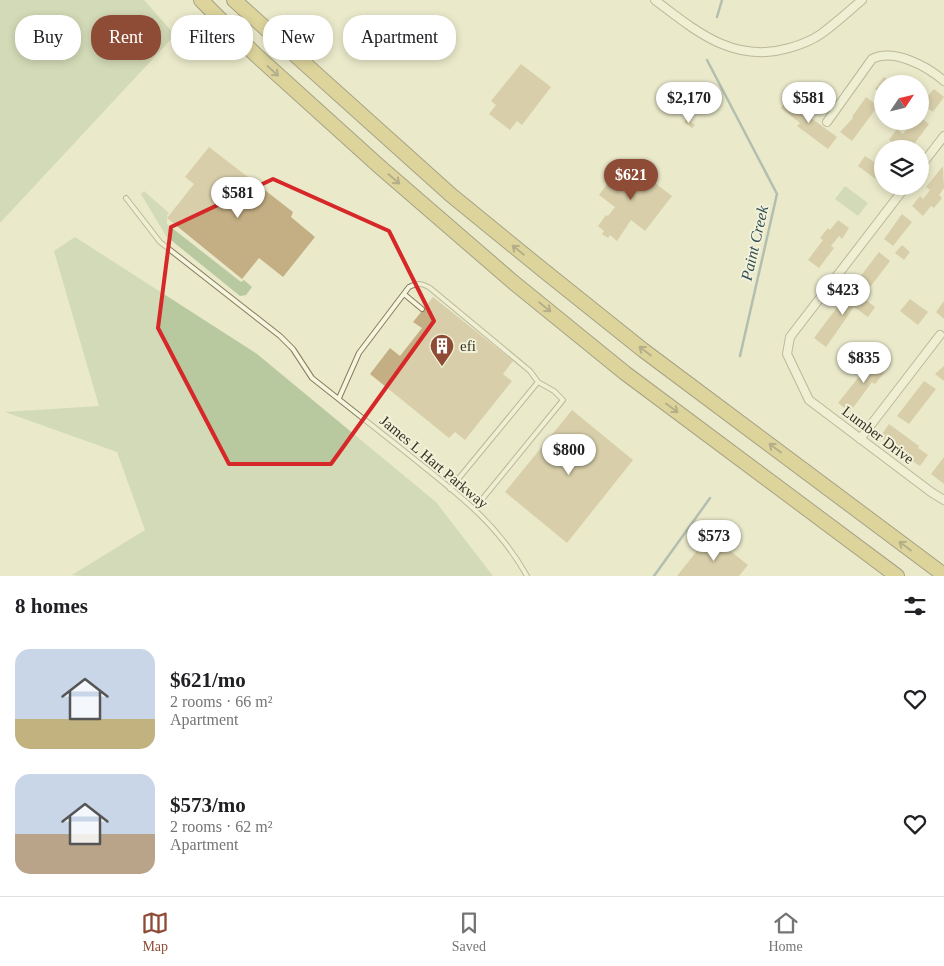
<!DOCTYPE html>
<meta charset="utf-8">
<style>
body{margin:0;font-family:"Times New Roman",serif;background:#f2f2f2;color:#202124;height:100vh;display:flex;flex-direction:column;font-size:19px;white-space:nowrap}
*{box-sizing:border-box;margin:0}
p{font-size:16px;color:#757577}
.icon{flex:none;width:28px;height:28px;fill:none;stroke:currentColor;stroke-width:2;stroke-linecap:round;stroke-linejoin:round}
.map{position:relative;height:576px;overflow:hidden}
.sheet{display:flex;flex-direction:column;background:#fff;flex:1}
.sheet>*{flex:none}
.top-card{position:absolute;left:15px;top:15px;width:500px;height:45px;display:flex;gap:10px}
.needle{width:32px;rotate:55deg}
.buttons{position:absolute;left:874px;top:75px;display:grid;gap:10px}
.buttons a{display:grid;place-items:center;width:55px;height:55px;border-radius:50%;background:#fff;box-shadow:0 2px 8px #0003;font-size:25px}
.price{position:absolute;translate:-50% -42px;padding:0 11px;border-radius:18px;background:#fff;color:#222;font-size:16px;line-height:32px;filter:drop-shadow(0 1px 2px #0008)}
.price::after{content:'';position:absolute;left:50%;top:30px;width:15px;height:11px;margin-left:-8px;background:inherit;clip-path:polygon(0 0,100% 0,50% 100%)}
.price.active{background:#8e4c37;color:#fff}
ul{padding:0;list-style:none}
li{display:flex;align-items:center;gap:15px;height:125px;padding:0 15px}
li span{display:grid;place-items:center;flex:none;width:140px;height:100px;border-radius:15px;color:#555}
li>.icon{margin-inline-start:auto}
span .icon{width:60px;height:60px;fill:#fffc;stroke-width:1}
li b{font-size:21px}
h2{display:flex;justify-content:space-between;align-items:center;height:60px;padding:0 15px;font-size:21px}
.tag{padding:0 18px;border-radius:20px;background:#fff;box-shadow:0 2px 8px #0003;font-size:18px;line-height:45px}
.tag.active{background:#8e4c37;color:#fff}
.dock{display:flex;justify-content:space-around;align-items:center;height:70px;border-top:1px solid #e0e0e0;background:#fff;font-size:14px;color:#757577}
.dock a{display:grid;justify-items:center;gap:2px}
.dock .active{color:#8e4c37}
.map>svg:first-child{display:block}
.green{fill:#b8c89f}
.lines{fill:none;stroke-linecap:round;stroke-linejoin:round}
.stream{stroke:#718d8d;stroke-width:2.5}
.building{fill:#c4af84}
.service-casing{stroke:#857d60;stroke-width:6}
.minor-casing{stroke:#857d60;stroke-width:10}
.motorway-casing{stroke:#544b34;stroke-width:16}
.service{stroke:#f6f5dd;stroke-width:4}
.minor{stroke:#f6f5dd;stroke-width:8}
.motorway{stroke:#cfbb65;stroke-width:14}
.oneway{stroke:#74693d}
.marked{fill:none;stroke:#d62828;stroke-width:4;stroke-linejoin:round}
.labels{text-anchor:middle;stroke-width:4;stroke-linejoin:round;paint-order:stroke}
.poi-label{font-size:15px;fill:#373222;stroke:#f2f1d9;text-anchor:start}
.street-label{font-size:15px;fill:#373222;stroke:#f2f1d9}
.water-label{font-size:16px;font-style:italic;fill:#334f55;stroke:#f2f1d9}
</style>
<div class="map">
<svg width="944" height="576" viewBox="0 0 944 576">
<rect width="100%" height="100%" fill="#eae9ca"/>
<path class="green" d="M0,0H144L175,35L0,223Z
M845,186L868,203L858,216L835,199Z
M144,191L169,213L167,215V224L241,282L244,280L252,287L246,295L240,296L166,236L141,194Z
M75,237L257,354L436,502L493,576H82L72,575L145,530L117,452L5,412L99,406L54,251Z"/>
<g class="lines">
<path class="stream" d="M717,17L722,0
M707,60L777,194L740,356
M654,576L710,498"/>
</g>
<path class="building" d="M521,64L551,87L522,125L517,121L510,130L489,114L496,105L491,101Z
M884,77L892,84H882V95L875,89Z
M934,89L944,97L933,112L923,105L920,109V91L927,97Z
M789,97L809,112L807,115L837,137L828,149L797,126L800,123L781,108Z
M866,97L878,106L852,141L840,132L853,118L852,117Z
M920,117L929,124L914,144L911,142L906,149H901L889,140L897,129L903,134L913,121H920Z
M687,119L695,125L692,128L684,122Z
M209,147L293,212L291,217L315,237L283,277L259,258L242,279L167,218L194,184L185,177Z
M865,156L879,165L882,160V180L881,183L858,166Z
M625,160L672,196L645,231L631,220L617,241L610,235L608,238L602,234L604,231L598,226L606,215L608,216L615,207L599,195Z
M943,166L944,188L939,195L942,198L934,208L931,206L923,216L912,206L920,196L923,199L930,190L926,187Z
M902,214L912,222L893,246L884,239Z
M838,220L849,228L842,239L839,236L831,246L834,248L819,268L808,260L823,240L820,238L828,228L830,230Z
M902,245L910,252L904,260L895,253Z
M879,252L890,261L871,286L860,277Z
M853,290L875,307L868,317L854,307L826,347L814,338L844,298L846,300Z
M433,297L513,361L503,374L512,381L465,440L455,432L449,438L370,374L390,348L400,356L422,328L413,322Z
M910,299L928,312L918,325L900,311Z
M944,301V319L936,312Z
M879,356L891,364L876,383L874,384L872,382L850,412L838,403L861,374L864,376Z
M944,366V381L935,374Z
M924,381L936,389L909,424L897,416Z
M572,410L633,460L567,543L505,492Z
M889,424L919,446L918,448L928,455L920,466L909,459L910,457L880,437Z
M944,457V484L931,474Z
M714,538L748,565L739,576H677L704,542L708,546Z"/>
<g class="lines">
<defs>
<path id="service" d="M126,198L160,242L280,336L293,349L312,378C344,403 376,429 408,454C455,492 497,522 527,576
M404,294L422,309
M339,398L359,353L409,287C418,283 422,283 430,288L530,371L538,382
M450,489L538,382L554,391L563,400L475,508"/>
<path id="minor" d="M655,0C697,32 734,64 789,48C800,45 811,41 821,34C835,24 849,11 862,0
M827,122L872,59C893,48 927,66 944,81
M920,167L944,136
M906,186L790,337L787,354L809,400L931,492L944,500
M860,439L940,335"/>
<path id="motorway" d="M201,0L256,55L380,167L513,282L625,373L897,576
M234,0L451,195L543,270L643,350L944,575"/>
</defs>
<use href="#service" class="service-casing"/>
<use href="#minor" class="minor-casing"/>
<use href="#motorway" class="motorway-casing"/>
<use href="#service" class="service"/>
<use href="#minor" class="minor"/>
<use href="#motorway" class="motorway"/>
</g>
<defs><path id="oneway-shaft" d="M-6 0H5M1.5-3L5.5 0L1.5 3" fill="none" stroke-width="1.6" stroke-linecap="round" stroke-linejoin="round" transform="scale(1.25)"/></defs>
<g class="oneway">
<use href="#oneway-shaft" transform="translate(273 71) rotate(42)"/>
<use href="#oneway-shaft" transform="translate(394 179) rotate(41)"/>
<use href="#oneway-shaft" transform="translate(518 250) rotate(-141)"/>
<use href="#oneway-shaft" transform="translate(545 307) rotate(39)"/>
<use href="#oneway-shaft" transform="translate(645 351) rotate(-143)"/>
<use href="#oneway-shaft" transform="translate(672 408) rotate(37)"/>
<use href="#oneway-shaft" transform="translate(775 448) rotate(-143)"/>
<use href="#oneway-shaft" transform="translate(905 546) rotate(-143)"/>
</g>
<path d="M0 0H944V576H0ZM273,179L389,231L434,321L331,464H229L158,328L171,227Z" fill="#eae9ca" fill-opacity=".55" fill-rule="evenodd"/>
<path class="marked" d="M273,179L389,231L434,321L331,464H229L158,328L171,227Z"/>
<defs>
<symbol id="building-pin" viewBox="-11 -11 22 30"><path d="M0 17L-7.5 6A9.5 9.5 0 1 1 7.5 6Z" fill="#8e4c37" stroke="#f2f1d9"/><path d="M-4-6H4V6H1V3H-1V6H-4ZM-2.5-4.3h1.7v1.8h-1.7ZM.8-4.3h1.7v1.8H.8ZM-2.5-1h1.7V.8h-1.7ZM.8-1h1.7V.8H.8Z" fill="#fff"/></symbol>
</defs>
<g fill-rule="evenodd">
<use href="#building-pin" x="428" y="332" width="28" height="38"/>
</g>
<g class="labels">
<g class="poi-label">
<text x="460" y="351">efi</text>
</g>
<g class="street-label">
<text transform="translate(878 435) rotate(37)" y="5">Lumber Drive</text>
<text transform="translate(434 462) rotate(40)" y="5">James L Hart Parkway</text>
</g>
<g class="water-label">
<text transform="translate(754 243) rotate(-77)" y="6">Paint Creek</text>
</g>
</g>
</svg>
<div class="buttons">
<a><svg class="needle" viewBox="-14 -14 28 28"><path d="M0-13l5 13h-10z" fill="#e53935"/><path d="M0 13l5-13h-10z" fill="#757577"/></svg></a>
<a><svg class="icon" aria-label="layers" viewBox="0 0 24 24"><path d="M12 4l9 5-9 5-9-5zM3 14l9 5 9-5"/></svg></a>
</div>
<b class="price" style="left:689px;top:124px">$2,170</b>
<b class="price" style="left:809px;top:124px">$581</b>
<b class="price active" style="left:631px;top:201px">$621</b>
<b class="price" style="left:238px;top:219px">$581</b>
<b class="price" style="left:843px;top:316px">$423</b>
<b class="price" style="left:864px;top:384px">$835</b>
<b class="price" style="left:569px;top:476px">$800</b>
<b class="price" style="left:714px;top:562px">$573</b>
<div class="top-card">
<a class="tag">Buy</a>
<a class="tag active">Rent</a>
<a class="tag">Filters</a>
<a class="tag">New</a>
<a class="tag">Apartment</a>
</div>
</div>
<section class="sheet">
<h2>8 homes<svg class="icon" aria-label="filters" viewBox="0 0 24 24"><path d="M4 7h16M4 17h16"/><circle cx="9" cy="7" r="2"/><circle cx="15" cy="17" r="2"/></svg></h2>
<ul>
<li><span style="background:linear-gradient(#c9d6e8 70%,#c2b280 0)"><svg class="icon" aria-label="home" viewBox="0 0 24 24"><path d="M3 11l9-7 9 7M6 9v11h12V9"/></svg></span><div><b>$621/mo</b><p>2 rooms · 66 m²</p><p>Apartment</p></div><svg class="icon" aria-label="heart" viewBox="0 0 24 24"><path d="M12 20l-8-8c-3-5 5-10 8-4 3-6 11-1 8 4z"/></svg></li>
<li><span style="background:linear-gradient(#c9d6e8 60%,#b9a48a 0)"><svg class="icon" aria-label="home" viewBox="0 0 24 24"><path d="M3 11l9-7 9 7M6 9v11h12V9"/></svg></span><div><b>$573/mo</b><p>2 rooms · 62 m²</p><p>Apartment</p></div><svg class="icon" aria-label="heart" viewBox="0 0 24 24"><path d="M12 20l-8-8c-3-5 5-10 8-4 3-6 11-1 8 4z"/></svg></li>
</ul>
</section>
<nav class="dock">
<a class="active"><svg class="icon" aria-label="map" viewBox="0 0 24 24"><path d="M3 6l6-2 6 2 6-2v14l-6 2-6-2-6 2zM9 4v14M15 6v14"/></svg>Map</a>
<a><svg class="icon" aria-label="saved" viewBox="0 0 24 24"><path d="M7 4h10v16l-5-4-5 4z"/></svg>Saved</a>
<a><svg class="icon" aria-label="home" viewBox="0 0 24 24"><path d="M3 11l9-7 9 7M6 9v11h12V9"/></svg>Home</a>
</nav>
